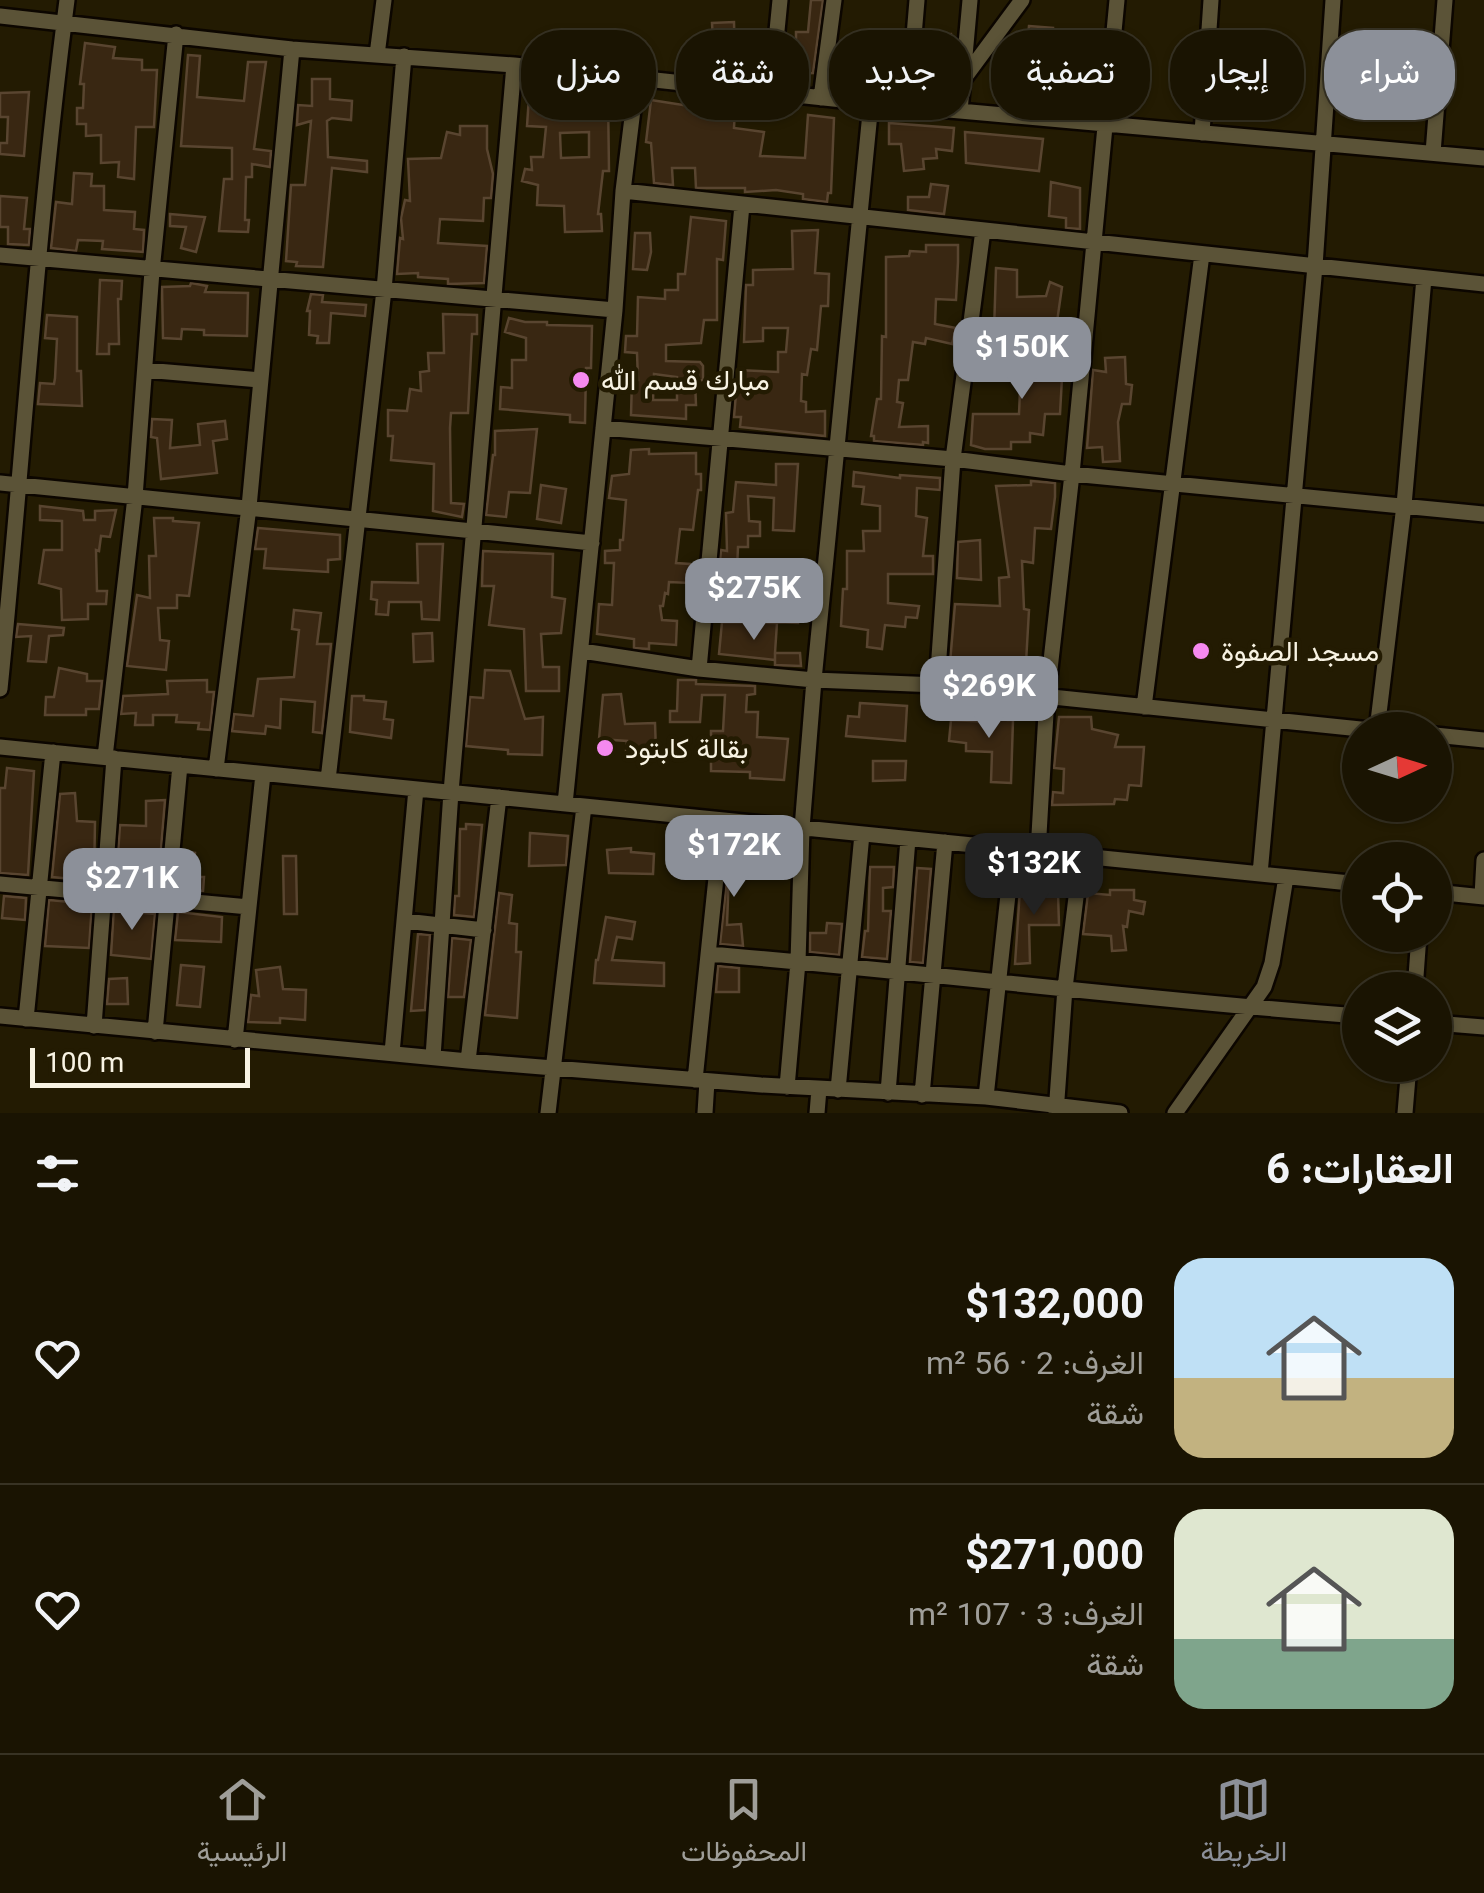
<!DOCTYPE html>
<html lang="ar">
<meta charset="utf-8">
<style>
body{margin:0;font-family:Georgia,Vazirmatn,serif;background:#272111;color:#f1f3f6;direction:rtl;height:100vh;display:flex;flex-direction:column;font-size:38px;white-space:nowrap}
*{box-sizing:border-box;margin:0}
p{font-size:32px;color:#9f9e99}
.icon{flex:none;width:55px;height:55px;fill:none;stroke:currentColor;stroke-width:2;stroke-linecap:round;stroke-linejoin:round}
.map{position:relative;height:1113px;overflow:hidden;direction:ltr}
.sheet{display:flex;flex-direction:column;background:#1a1402;flex:1}
.sheet>*{flex:none}
.top-card{position:absolute;left:30px;top:30px;width:1425px;height:90px;direction:rtl;display:flex;gap:20px}
.needle{width:65px;rotate:86deg}
.tools{position:absolute;left:1342px;top:712px;display:grid;gap:20px}
.tools a{display:grid;place-items:center;width:110px;height:110px;border-radius:50%;background:#1a1402;box-shadow:0 2px 8px #0004,0 0 0 2px #383324;font-size:50px}
.scale{position:absolute;left:30px;bottom:25px;width:220px;box-sizing:border-box;padding-left:10px;border:5px solid #f8f3e3;border-top:0;font-size:28px;line-height:35px;white-space:nowrap;color:#f8f3e3;-webkit-text-stroke:8px #231b02;paint-order:stroke}
.price{position:absolute;translate:-50% -85px;padding:0 22px;border-radius:20px;background:#8c9099;color:#fff;font-size:32px;line-height:65px;filter:drop-shadow(0 2px 5px #0008)}
.price::after{content:'';position:absolute;left:50%;top:60px;width:30px;height:22px;margin-left:-15px;background:inherit;clip-path:polygon(0 0,100% 0,50% 100%)}
.price.active{background:#222;color:#fff}
ul{padding:0;list-style:none}
li{display:flex;align-items:center;gap:30px;height:250px;padding:0 30px}
li+li{border-top:2px solid #383324}
li span{display:grid;place-items:center;flex:none;width:280px;height:200px;border-radius:30px;color:#555}
li>.icon{margin-inline-start:auto}
span .icon{width:120px;height:120px;fill:#fffc;stroke-width:1}
li b{font-size:42px}
h2{display:flex;justify-content:space-between;align-items:center;height:120px;padding:0 30px;font-size:42px}
.chip{padding:0 35px;border-radius:40px;background:#1a1402;box-shadow:0 2px 8px #0004,0 0 0 2px #383324;font-size:35px;line-height:90px}
.chip.active{background:#8c9099;color:#fff}
.menu{display:flex;justify-content:space-around;align-items:center;height:140px;border-top:2px solid #383324;background:#1a1402;font-size:28px;color:#9f9e99}
.menu a{display:grid;justify-items:center;gap:5px}
.menu .active{color:#8c9099}
.map>svg:first-child{display:block}
.building{fill:#392712;stroke:#594530;stroke-width:2.5;fill-rule:evenodd}
.lines{fill:none;stroke-linecap:round;stroke-linejoin:round}
.minor-casing{stroke:#0c0600;stroke-width:20}
.minor{stroke:#5b5337;stroke-width:15}
.poi-dot{fill:#f589ef;stroke:#231b02;stroke-width:4}
.labels{text-anchor:middle;stroke-width:9;stroke-linejoin:round;paint-order:stroke}
.poi-label{font-size:28px;fill:#f8f3e3;stroke:#231b02;text-anchor:start}
</style>
<div class="map">
<svg width="1484" height="1113" viewBox="0 0 1484 1113">
<rect width="100%" height="100%" fill="#231b02"/>
<path class="building" d="M811,0H823L813,73L790,74V54H796V32H808Z
M734,22L735,63H720V41L713,42L712,23Z
M1029,26L1053,28L1051,49L1027,47Z
M951,34L952,53H946L950,86L922,89L925,35Z
M870,42V45L902,47L899,79H840V72H836L840,43Z
M85,43L115,47L113,58L142,60V70H157L154,127H136L134,179L118,177L119,162L101,163V135L86,136V124H77V108H83L84,84H80Z
M188,55L200,56L197,97L244,101L248,62H266L254,149L271,151L270,167L252,164V177H246L245,220H249L248,232L219,231L224,179H232V148L181,146Z
M312,79H330V99L352,101L351,120L332,118L327,121L328,157L367,161V172L332,168L323,267L296,266L297,262L286,261L291,185H305L311,121L297,125L298,105L312,106Z
M530,82L573,83V93L608,96L609,171H603L598,214H601L602,231L565,232L564,206L537,205L538,185L522,181L525,169L532,170L531,157H543L546,127L527,126ZM589,132V157L561,158L560,133Z
M29,92L24,156L0,154V143H7L8,117H0V93Z
M651,100L683,105L725,106V109H735L734,128L764,132L760,156L805,158L808,115L834,118L831,193H828L827,202L803,199V194L776,190L745,192V188H696L695,168H672L673,185L654,183L651,143L646,142Z
M889,123L954,128L952,151L936,149L937,158L923,159L924,169L904,171L901,144H889Z
M460,126H487V149L493,174L491,198H484L483,221L440,219L438,243L487,246L484,283L448,284V279L418,277V273L397,274L400,238L403,239L401,218L405,200L410,201L408,159L441,158L447,132L460,135Z
M965,132L1043,139L1039,171L966,163Z
M74,173L92,174L91,186H104V210L135,212L134,229L144,230L143,252L102,249L103,241L78,240L76,251L51,248L56,202L72,204Z
M1051,182L1080,188V229L1066,228V218L1049,216Z
M931,184L948,186L944,214L908,210V197H929Z
M0,196L27,198L24,229H30L29,245L8,244V227H0Z
M170,214L205,217L196,252L181,248L186,227L170,226Z
M691,217L726,221L723,260L717,259V320H704L701,343L666,345V361L700,362L703,366V380L695,381L696,405H686V419L631,415L632,380H638L637,353L625,352L626,336H637L638,297L665,299V290H678V274H685ZM654,374L677,377V400H653Z
M818,230L815,273L829,274L828,306H821L817,350L811,349L807,375L802,374L801,401L806,402V412L825,411V436L740,427L741,417H734L738,370L778,372V352H786L788,328H763V341L744,342L746,285H753V270L793,269L792,231Z
M635,233H650L651,252L647,270L633,269Z
M926,245H958V262L956,300L936,299L935,324L956,328L952,344L926,338L925,344L913,342L908,380H899L897,402L903,403L899,427L928,426V443L923,442V445L874,441V436H871L877,399H881L882,336L886,337V257L909,256L910,251L926,252Z
M996,268L1017,270V297L1046,296L1050,282L1062,287L1055,336L994,331Z
M100,280L122,281L121,299H118L119,344H109V354H97Z
M191,283L207,286L205,292L248,293L247,336L204,335V330L182,329L181,339L163,338L162,287L190,286Z
M311,294L323,295L322,302L366,305L365,316L331,313L329,343H317L318,336L309,335L310,311H307Z
M443,314L477,315V334H472L468,413H451L450,428L451,503L464,504L462,517L433,511L434,464L391,460L393,436H388V410L407,411L410,389L421,391L420,372L429,371L428,353H444Z
M47,315L77,317V371H81L82,406L38,404L40,383L54,384L55,378L57,339L45,338Z
M509,318L525,322H547V325L592,326L591,368H586L585,423L570,422V415L500,409L501,387L512,388V360H526V338L505,332Z
M992,348L1063,359L1060,414H1045L1043,435L1030,433V442H1011V449H985L971,445L973,414H1019L1021,367L990,362Z
M1125,357L1126,384L1132,385L1130,404H1122L1118,422L1120,461L1103,462L1102,447L1087,448L1093,370L1106,372L1105,358Z
M152,419L172,420L170,448L200,445L198,424L225,421L227,439L213,441L217,473L161,479L157,438L151,437Z
M537,429L530,493L509,492L506,517L486,515L493,455H495V431Z
M649,449V454L696,453V474H701V490H698L693,530L680,529L676,563L690,564V583L669,582L668,594L665,593L663,606H660L662,620L677,621L676,645L649,643V649L634,648V639L597,634L599,604L612,605L614,563H605V551L620,550V540H623L626,500L609,498L612,476L629,474L631,450Z
M776,464H798L794,531L773,530L774,498L748,496L749,521L760,522V536H748V547H738L737,569L763,572L762,588L730,586L728,562H720L721,550L727,551L726,513L733,512L736,482L776,485Z
M854,472L900,478V475L940,478V490L917,488L916,516L927,518L923,556H933V574H888V603L919,606L917,618L906,617L905,627L885,625L882,649L867,647L868,630L841,626L843,589H847V551H864L863,531H880V506L862,504L864,487L853,486Z
M1031,481L1055,483V497L1051,529L1035,528L1033,563L1022,561L1024,609L1029,610L1026,663L998,661V680L949,675L955,604L1000,606L999,578L1009,577L996,486L1031,485Z
M541,485L566,489L561,523L537,519Z
M40,506L83,511L84,520H95V511L116,510L110,537L101,536L99,551L96,550L97,591H107L106,604H88V619L62,620L61,589L39,583L44,550H62V521L40,520Z
M154,518H173V521L199,523L189,596L177,595V608H158L160,640L169,641L166,670L127,666L137,595L150,598L149,556H156Z
M258,528L340,535V559L328,560V572L264,568L266,549H255Z
M980,540L981,580L957,578L958,542Z
M417,544H443L439,620L422,619L421,602H389L388,615L376,614L377,600L371,599L372,582L418,583Z
M483,551L553,554L552,597L565,599L561,633L541,634L543,667H559V691H526L524,629L489,625L494,586H482Z
M781,581L800,584L798,623L772,622L770,595H764L763,582Z
M294,610L321,613L317,644H331L322,733L313,732L315,702L281,699L280,728L266,726L265,734L232,731L234,714L253,716L258,679L294,677L299,630L292,629Z
M722,622L777,623L775,653H800L801,666L775,665V654V660L719,654Z
M18,624L64,628L63,635L49,636L46,662L28,661L31,636L16,637Z
M432,633L433,661L414,662L413,634Z
M59,668L87,674V681H102L99,709H86V715H45L46,697H54Z
M485,670L510,671L525,719L543,717L542,755L508,754V750L466,746L470,697L483,698Z
M207,680V692H214L210,730L198,729L199,723L176,722L177,715H153V725H135L136,713L121,714L123,696L168,694L167,681Z
M678,680H696V684L755,686V694L747,695L746,712H758L757,737L788,739L784,780L750,778V772L711,771V731H723L725,695H702L700,722H670V711H677Z
M621,694L625,724L655,723L656,751H626L627,741L599,739L603,695Z
M352,696H364V700L386,702L384,719L393,720L391,738L350,732Z
M860,703L907,706L905,741L846,736L848,716L859,717Z
M993,708L1009,710L1008,720H1013L1011,783L991,782L992,752L966,751V743L949,741L951,720L991,722Z
M1059,717H1091L1092,729L1118,735L1115,747H1144L1141,786L1129,785L1127,800L1115,799L1114,804L1052,805L1053,792L1063,793L1064,769L1054,768Z
M873,761H906L905,780L873,781Z
M7,768L34,771L28,875L0,873V788H5Z
M75,793L77,821L95,822L94,881L52,877L60,794Z
M165,800L160,861L136,860L135,885L116,883L120,825L146,826V801Z
M466,824L482,825L474,917L454,915L455,896H459L460,829H466Z
M530,833L568,836L566,865L529,866Z
M631,848V852L654,854L653,874L609,873L607,850Z
M730,851L752,855L749,873L729,872L727,925L741,924L743,946L720,944Z
M183,852L195,853L193,877H204L203,891L180,889Z
M283,856H296L297,914H284Z
M870,867H894L893,887L883,888V911H891L887,959L862,957L865,931H868Z
M917,868L931,869L923,963L910,962Z
M1020,889L1058,892L1059,925H1029L1030,963L1015,964Z
M1110,890H1134V900L1145,902L1143,914L1129,911L1127,927L1123,926L1126,950L1112,951L1111,936L1083,934L1088,893L1110,895Z
M499,893L512,895L509,923L517,924L516,952H521L517,1018L485,1015Z
M4,896L26,898L25,920L2,918Z
M49,900L92,904L89,948L45,946Z
M114,906L134,908V912L155,914L151,959L111,955Z
M178,912L222,917L221,942L175,940Z
M606,917L635,922L632,939L617,937L612,960L664,963V986L594,983L596,960H598Z
M827,923L842,924L839,955L810,952V933H826Z
M418,934L430,935L425,1010L411,1011Z
M452,938L471,940L464,997H448Z
M181,965L204,967L200,1007L177,1005Z
M718,966L739,968V992H716Z
M280,967L283,989L306,990L305,1020L280,1018V1023L248,1022L251,995L259,996L256,970Z
M127,978L128,1004H107L109,979Z"/>
<g class="lines">
<defs>
<path id="minor" d="M0,16L292,49L514,65L871,103L1484,158
M377,55L384,0
M965,77L1022,0
M771,92L780,0
M821,98L834,0
M908,107L917,0
M960,111L970,0
M1202,133L1211,0
M1433,153L1445,0
M623,191L1484,284
M0,255L615,310
M145,370L260,380
M603,428L953,459L1072,474L1484,514
M0,483L592,543
M582,651L699,669L814,680L937,685L1370,730
M699,669L742,205
M937,685L953,459L983,230
M0,689C23,459 37,229 67,0
M1144,707L1202,254
M1377,730L1404,505L1424,278
M1435,735L1484,740
M0,747L1360,884
M105,757L135,497L152,271L176,34
M216,769L249,507L292,49
M328,780L384,290L404,56
M565,804L615,310L623,191L637,77
M1038,852L1047,696L1072,474L1117,0
M1260,874L1315,266L1333,0
M0,884L249,907
M1435,892L1484,897
M1482,896L1484,860
M405,921L484,930
M709,954C926,972 1142,1000 1360,1016
M1415,990L1419,935
M0,1016L468,1061L761,1085L986,1097L1120,1113
M26,1019L53,752
M1435,1023L1484,1027
M94,1026L114,758
M155,1032L180,765
M235,1040L263,774
M392,1053L416,789
M433,1057L451,792L514,65
M468,1061L499,797
M695,1080L722,820
M787,1087L798,962L802,828L814,680L871,103
M838,1090L862,834
M888,1093L908,839
M922,1095L945,842
M986,1097L1013,849
M548,1113L584,806
M705,1113L707,1081
M817,1113L819,1089
M1056,1113L1065,988L1081,856
M1175,1113L1264,987L1272,963L1286,877
M1405,1113L1409,1065"/>
</defs>
<use href="#minor" class="minor-casing"/>
<use href="#minor" class="minor"/>
</g>
<g class="poi-dot">
<circle cx="581" cy="380" r="10"/>
<circle cx="1201" cy="651" r="10"/>
<circle cx="605" cy="748" r="10"/>
</g>
<g class="labels">
<g class="poi-label">
<text x="601" y="390">مبارك قسم الله</text>
<text x="1221" y="661">مسجد الصفوة</text>
<text x="625" y="758">بقالة كابتود</text>
</g>
</g>
</svg>
<div class="tools">
<a><svg class="needle" viewBox="-14 -14 28 28"><path d="M0-13l5 13h-10z" fill="#e53935"/><path d="M0 13l5-13h-10z" fill="#9f9e99"/></svg></a>
<a><svg class="icon" aria-label="locate" viewBox="0 0 24 24"><circle cx="12" cy="12" r="6"/><path d="M12 2v4M12 18v4M2 12h4M18 12h4"/></svg></a>
<a><svg class="icon" aria-label="layers" viewBox="0 0 24 24"><path d="M12 4l9 5-9 5-9-5zM3 14l9 5 9-5"/></svg></a>
</div>
<div class="scale">100 m</div>
<b class="price" style="left:1022px;top:402px">$150K</b>
<b class="price" style="left:754px;top:643px">$275K</b>
<b class="price" style="left:989px;top:741px">$269K</b>
<b class="price" style="left:734px;top:900px">$172K</b>
<b class="price active" style="left:1034px;top:918px">$132K</b>
<b class="price" style="left:132px;top:933px">$271K</b>
<div class="top-card">
<a class="chip active">شراء</a>
<a class="chip">إيجار</a>
<a class="chip">تصفية</a>
<a class="chip">جديد</a>
<a class="chip">شقة</a>
<a class="chip">منزل</a>
</div>
</div>
<section class="sheet">
<h2>العقارات: 6<svg class="icon" aria-label="filters" viewBox="0 0 24 24"><path d="M4 7h16M4 17h16"/><circle cx="9" cy="7" r="2"/><circle cx="15" cy="17" r="2"/></svg></h2>
<ul>
<li><span style="background:linear-gradient(#bfe0f5 60%,#c2b280 0)"><svg class="icon" aria-label="home" viewBox="0 0 24 24"><path d="M3 11l9-7 9 7M6 9v11h12V9"/></svg></span><div><b>$132,000</b><p>الغرف: 2 · 56 m²</p><p>شقة</p></div><svg class="icon" aria-label="heart" viewBox="0 0 24 24"><path d="M12 20l-8-8c-3-5 5-10 8-4 3-6 11-1 8 4z"/></svg></li>
<li><span style="background:linear-gradient(#dfe7d0 65%,#7fa58c 0)"><svg class="icon" aria-label="home" viewBox="0 0 24 24"><path d="M3 11l9-7 9 7M6 9v11h12V9"/></svg></span><div><b>$271,000</b><p>الغرف: 3 · 107 m²</p><p>شقة</p></div><svg class="icon" aria-label="heart" viewBox="0 0 24 24"><path d="M12 20l-8-8c-3-5 5-10 8-4 3-6 11-1 8 4z"/></svg></li>
</ul>
</section>
<nav class="menu">
<a class="active"><svg class="icon" aria-label="map" viewBox="0 0 24 24"><path d="M3 6l6-2 6 2 6-2v14l-6 2-6-2-6 2zM9 4v14M15 6v14"/></svg>الخريطة</a>
<a><svg class="icon" aria-label="saved" viewBox="0 0 24 24"><path d="M7 4h10v16l-5-4-5 4z"/></svg>المحفوظات</a>
<a><svg class="icon" aria-label="home" viewBox="0 0 24 24"><path d="M3 11l9-7 9 7M6 9v11h12V9"/></svg>الرئيسية</a>
</nav>
